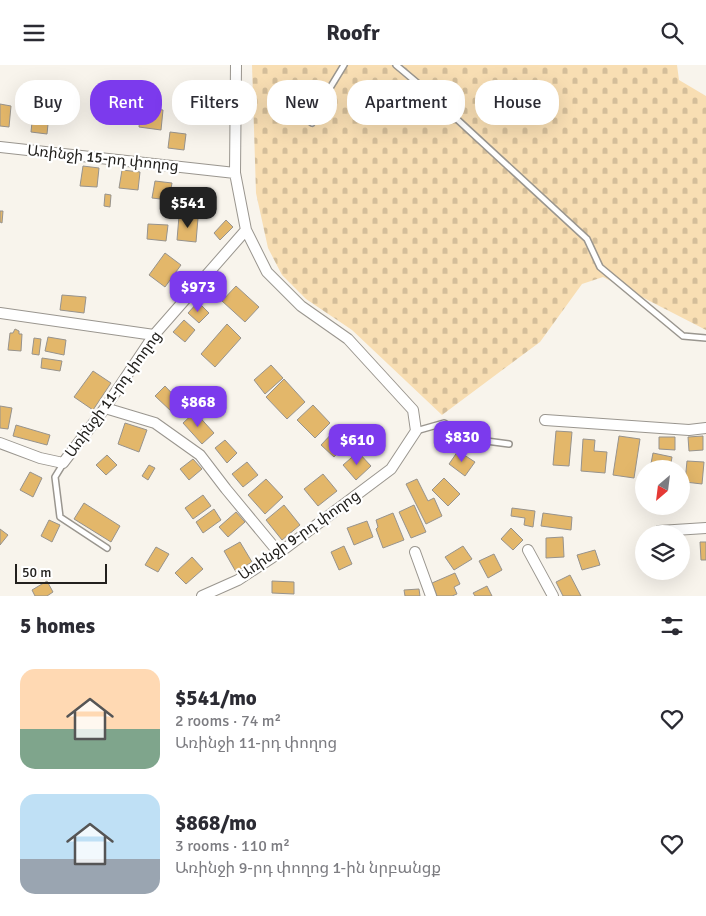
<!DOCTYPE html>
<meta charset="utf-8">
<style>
body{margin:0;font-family:Signika,"Noto Sans Armenian",sans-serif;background:#f7f7f7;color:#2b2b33;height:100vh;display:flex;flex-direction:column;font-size:19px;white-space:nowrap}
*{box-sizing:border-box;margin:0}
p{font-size:16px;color:#7c7c81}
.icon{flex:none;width:28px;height:28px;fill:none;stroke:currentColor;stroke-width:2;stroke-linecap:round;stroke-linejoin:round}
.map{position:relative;height:531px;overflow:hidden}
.details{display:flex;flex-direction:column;background:#fff;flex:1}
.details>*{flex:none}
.top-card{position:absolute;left:15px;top:15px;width:676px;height:45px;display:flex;gap:10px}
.needle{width:32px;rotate:208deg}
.tools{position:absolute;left:635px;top:395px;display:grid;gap:10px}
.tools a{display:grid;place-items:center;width:55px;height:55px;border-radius:50%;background:#fff;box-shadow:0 5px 20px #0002;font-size:25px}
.scale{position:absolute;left:15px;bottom:12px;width:92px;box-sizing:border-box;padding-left:5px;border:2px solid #22201d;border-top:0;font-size:14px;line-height:18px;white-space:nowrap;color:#22201d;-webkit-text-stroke:4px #fff;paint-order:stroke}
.price{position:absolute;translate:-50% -42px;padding:0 11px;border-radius:10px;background:#7c3aed;color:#fff;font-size:16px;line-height:32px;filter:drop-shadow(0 1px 2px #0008)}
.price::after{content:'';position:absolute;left:50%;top:30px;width:15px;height:11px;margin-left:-8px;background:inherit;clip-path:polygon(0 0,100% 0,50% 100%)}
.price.selected{background:#222;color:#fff}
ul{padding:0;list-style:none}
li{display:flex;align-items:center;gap:15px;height:125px;padding:0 20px}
li span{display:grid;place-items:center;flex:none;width:140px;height:100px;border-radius:15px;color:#555}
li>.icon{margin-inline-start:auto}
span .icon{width:60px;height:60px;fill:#fffc;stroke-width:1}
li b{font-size:21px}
h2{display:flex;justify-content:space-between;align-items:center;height:60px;padding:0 20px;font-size:21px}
.pill{padding:0 18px;border-radius:20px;background:#fff;box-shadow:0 5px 20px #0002;font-size:18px;line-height:45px}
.pill.selected{background:#7c3aed;color:#fff}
header{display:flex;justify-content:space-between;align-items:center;height:65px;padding:0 20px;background:#fff;font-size:22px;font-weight:700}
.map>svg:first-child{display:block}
.cemetery{fill:url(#cemetery-stones)}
.building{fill:#e3b76a;stroke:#97938d}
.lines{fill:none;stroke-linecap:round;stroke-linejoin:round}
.lane-casing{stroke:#9a968f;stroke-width:8}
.street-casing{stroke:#9a968f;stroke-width:12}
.lane{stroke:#fff;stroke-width:5}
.street{stroke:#fff;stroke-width:10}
.labels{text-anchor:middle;stroke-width:4.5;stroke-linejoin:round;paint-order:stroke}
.street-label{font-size:15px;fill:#22201d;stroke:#fff}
</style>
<header><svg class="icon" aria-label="menu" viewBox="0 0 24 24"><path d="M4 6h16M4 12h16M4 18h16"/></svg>Roofr<svg class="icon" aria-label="search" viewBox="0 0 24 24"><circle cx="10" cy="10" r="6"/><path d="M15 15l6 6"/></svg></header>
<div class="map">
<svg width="706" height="531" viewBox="0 0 706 531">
<defs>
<pattern id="cemetery-stones" width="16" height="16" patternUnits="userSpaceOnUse" patternTransform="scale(1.25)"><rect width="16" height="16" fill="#f8deb3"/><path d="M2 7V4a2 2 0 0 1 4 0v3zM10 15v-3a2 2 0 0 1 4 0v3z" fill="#d4be9a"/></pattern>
</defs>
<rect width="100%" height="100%" fill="#f8f4ec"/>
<path class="cemetery" d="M252,0H677L679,15L706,31V265L603,212L582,219L540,277L442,350L352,265L306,234L282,210L268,183L256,128Z"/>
<path class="building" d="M0,39L11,41L9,62L0,61Z
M141,42L163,45L161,65L139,62Z
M33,47L49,49L47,69L31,67Z
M170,67L186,69L184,85L168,83Z
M83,101L99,103L97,122L80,121Z
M122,105L140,107L138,125L119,123Z
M155,116L172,118L169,135L152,133Z
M105,129L111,130L110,142L104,141Z
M0,146H3L2,158L0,157Z
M179,151L198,153L196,177L177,175Z
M226,155L233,162L220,175L214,168Z
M148,159L168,160L166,176L147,174Z
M165,188L181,200L165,222L149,210Z
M236,221L259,242L245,257L222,236Z
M62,230L86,232L84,248L60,245Z
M198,237L209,248L199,258L188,248Z
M184,255L195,265L185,277L173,267Z
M227,259L241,273L215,302L201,289Z
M15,264L19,266V269H22L21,286L8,285L10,268H13Z
M48,272L66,275L64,290L45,286Z
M34,273L41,274L39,290L32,289Z
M42,293L62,296L60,306L41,303Z
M271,300L283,313L265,329L254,315Z
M93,306L111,318L93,345L74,332Z
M284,314L305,337L287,354L266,332Z
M165,321L181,338L172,347L155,331Z
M313,340L330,358L315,373L297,355Z
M0,341L12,343L8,364L0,363Z
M195,347L214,368L202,379L183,358Z
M125,358L147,365L139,387L118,379Z
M16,360L50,370L47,380L13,371Z
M336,364L349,376L334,392L321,380Z
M556,366L572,367L569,401L553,400Z
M619,371L640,374L634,413L613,410Z
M703,371V385L689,386L688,372Z
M659,372H675V385L659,384Z
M583,374L595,375L594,386L607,387L605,408L581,406Z
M225,375L237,388L227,398L215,383Z
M458,386L475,397L465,411L449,399Z
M358,387L371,401L356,415L343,400Z
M653,388L672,392L670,404H650Z
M107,390L117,400L106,410L96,400Z
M193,394L202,404L189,415L180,404Z
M687,396L704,397L702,419L685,417Z
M247,397L258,410L243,422L232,409Z
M149,400L155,403L148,415L142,411Z
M30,407L42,413L33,432L20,425Z
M323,409L337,426L318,441L304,424Z
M444,413L460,429L448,441L432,425Z
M266,414L283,432L265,449L248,430Z
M417,414L428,436L434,433L442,451L426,459L406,419Z
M203,430L211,441L193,454L185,443Z
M84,438L120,461L111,477L74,454Z
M284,440L300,460L282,475L266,455Z
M414,440L426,467L411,473L399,447Z
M512,443L535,446L533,462L524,460L525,453L511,451Z
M214,444L221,455L203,468L196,457Z
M236,447L245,457L228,472L219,462Z
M393,448L404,475L383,483L376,464L378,462L376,455Z
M543,448L572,452L571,465L541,461Z
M49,455L60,460L52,477L41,471Z
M367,456L373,472L354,480L347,463Z
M511,463L523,475L513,485L501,474Z
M0,464L8,470L0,480Z
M563,472L564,492L546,493V473Z
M240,477L252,497L236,507L224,486Z
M700,477H706V495H701Z
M344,481L352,499L339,505L331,487Z
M463,481L472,494L454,505L445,492Z
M156,482L169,489L158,507L145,500Z
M595,485L600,500L582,505L577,490Z
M494,489L502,505L488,513L479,496Z
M192,492L203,504L186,519L175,508Z
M455,508L460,519L454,522L457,529L452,531H437L432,518Z
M570,510L581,531H563L556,517Z
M47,516L53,527L47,531H35L32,525Z
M272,516L294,517V529L272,528Z
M487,521L492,531H475L473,528Z
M419,524L420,531H405L404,525Z"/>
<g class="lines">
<defs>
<path id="lane" d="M396,0L421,21L587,174L600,202L683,271L706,273
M312,58L319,41L344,0
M416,366L444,358L471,374L509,379
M63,399L55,412L60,452L107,483"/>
<path id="street" d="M0,82L235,108
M0,248L154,270
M105,343L155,358L200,390L226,424L279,488
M545,355L689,365L706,363
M0,378L40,393L63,398L105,343L154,270L246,165
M659,466L706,463
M528,485L553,531
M415,487L431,531
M202,531L238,515L279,488L391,404L416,366L413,345L348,274L301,241L267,207L246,165L235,108L236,0"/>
</defs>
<use href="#lane" class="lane-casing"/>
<use href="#street" class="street-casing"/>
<use href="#lane" class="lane"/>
<use href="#street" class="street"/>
</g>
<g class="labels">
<g class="street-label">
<text transform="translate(103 93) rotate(6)" y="5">Առինջի 15-րդ փողոց</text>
<text transform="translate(113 329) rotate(-54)" y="5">Առինջի 11-րդ փողոց</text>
<text transform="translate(299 470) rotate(-35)" y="5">Առինջի 9-րդ փողոց</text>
</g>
</g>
</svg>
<div class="tools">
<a><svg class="needle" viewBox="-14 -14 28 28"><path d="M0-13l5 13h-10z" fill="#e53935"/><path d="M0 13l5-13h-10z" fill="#7c7c81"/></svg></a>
<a><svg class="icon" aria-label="layers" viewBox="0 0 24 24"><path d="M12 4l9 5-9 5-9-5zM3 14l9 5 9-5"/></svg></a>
</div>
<div class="scale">50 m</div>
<b class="price selected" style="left:188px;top:164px">$541</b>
<b class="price" style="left:198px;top:248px">$973</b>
<b class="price" style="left:198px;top:363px">$868</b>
<b class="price" style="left:462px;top:398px">$830</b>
<b class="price" style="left:357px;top:401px">$610</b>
<div class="top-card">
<a class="pill">Buy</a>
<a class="pill selected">Rent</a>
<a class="pill">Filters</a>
<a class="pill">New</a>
<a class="pill">Apartment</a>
<a class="pill">House</a>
</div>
</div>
<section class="details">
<h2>5 homes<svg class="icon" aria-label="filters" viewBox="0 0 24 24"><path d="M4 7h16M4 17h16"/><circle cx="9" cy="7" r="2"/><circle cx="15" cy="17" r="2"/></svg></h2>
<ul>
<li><span style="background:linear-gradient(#ffd9b3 60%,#7fa58c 0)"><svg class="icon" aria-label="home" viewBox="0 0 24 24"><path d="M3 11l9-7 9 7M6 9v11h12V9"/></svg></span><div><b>$541/mo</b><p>2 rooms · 74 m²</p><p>Առինջի 11-րդ փողոց</p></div><svg class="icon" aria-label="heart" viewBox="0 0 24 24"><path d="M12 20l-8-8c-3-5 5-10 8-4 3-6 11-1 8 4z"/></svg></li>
<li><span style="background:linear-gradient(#bfe0f5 65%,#9aa5b1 0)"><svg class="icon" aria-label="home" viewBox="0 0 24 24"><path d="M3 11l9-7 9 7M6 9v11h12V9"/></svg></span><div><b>$868/mo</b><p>3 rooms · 110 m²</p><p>Առինջի 9-րդ փողոց 1-ին նրբանցք</p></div><svg class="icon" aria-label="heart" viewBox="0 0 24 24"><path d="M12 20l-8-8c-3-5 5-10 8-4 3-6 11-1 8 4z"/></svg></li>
</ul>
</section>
